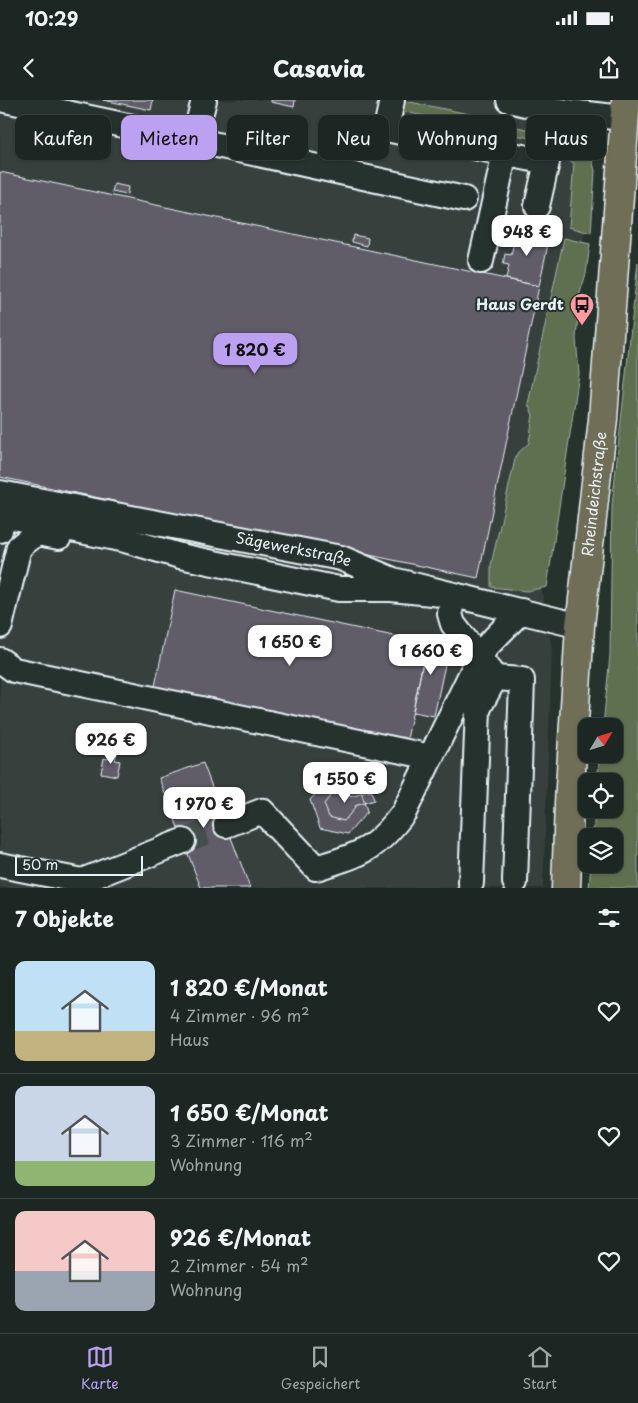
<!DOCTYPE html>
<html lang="de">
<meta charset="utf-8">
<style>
body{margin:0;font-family:"Playpen Sans",sans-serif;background:#29322f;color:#f1f3f6;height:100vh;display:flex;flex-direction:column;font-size:19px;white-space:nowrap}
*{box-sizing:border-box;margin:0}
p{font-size:16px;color:#a0a5a5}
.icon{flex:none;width:28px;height:28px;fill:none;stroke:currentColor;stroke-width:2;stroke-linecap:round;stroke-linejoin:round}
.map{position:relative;height:788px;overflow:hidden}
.details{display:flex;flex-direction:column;background:#1c2622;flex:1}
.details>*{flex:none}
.top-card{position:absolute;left:15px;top:15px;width:609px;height:45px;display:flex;gap:10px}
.needle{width:32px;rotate:52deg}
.controls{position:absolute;left:578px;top:618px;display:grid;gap:10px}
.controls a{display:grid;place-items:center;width:45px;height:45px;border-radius:10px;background:#1c2622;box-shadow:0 1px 4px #0004,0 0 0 1px #3a4340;font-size:25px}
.scale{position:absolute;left:15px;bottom:12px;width:128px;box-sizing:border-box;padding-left:5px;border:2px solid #e8f1f8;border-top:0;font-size:14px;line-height:18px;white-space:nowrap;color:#e8f1f8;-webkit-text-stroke:4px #26332d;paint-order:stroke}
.price{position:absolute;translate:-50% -42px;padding:0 11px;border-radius:10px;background:#fff;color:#222;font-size:16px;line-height:32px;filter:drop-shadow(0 1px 2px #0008)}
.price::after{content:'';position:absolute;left:50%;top:30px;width:15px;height:11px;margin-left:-8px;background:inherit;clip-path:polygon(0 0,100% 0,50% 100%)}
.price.current{background:#bca0f2;color:#111}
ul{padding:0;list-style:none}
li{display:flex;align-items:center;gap:15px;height:125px;padding:0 15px}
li+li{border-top:1px solid #3a4340}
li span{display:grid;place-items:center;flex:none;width:140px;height:100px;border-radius:10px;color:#555}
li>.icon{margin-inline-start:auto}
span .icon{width:60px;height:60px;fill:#fffc;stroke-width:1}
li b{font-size:21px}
h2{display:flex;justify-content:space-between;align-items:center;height:60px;padding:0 15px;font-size:21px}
.tag{padding:0 18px;border-radius:10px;background:#1c2622;box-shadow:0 1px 4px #0004,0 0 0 1px #3a4340;font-size:18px;line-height:45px}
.tag.current{background:#bca0f2;color:#111}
.status{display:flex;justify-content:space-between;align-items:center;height:35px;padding:0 25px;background:#1c2622;direction:ltr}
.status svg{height:14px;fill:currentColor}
header{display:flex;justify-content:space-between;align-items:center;height:65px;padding:0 15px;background:#1c2622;font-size:22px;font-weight:800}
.menu{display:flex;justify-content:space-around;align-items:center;height:70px;border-top:1px solid #3a4340;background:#1c2622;font-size:14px;color:#a0a5a5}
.menu a{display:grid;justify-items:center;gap:2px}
.menu .current{color:#bca0f2}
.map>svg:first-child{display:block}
.built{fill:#383f3e}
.green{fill:#5e6f51;stroke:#a3b0a4}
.building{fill:#615c67;stroke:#e8f1f8}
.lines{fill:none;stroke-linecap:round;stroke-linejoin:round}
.minor-tunnel{stroke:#43504b;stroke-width:24;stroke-dasharray:24 12;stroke-linecap:butt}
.minor-casing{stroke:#e8f1f8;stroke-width:28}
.major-casing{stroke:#e8f1f8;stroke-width:31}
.minor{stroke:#26332d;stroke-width:24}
.major{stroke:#716e59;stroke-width:28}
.labels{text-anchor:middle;stroke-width:4;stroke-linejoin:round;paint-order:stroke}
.poi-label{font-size:15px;font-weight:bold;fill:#e8f1f8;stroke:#26332d;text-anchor:end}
.street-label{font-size:15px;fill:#e8f1f8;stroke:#26332d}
</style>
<div class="status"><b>10:29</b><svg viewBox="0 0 49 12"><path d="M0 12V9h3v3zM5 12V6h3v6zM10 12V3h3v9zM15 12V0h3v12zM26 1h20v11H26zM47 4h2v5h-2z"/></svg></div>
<header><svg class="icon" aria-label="back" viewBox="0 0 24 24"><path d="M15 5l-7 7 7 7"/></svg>Casavia<svg class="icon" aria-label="share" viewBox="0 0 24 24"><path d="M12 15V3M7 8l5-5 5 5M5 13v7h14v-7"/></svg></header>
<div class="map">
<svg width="638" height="788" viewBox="0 0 638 788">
<rect width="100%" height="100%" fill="#26332d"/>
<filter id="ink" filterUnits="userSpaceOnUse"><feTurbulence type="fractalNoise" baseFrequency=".02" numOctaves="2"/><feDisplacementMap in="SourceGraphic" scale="10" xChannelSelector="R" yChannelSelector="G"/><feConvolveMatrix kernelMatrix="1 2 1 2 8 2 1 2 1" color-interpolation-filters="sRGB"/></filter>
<g filter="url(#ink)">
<path class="built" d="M0,0H583L590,76L576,219L540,479L552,550L543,788H0Z"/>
<path class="green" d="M400,0L489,18L498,23L588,42L595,71L591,133L569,127L574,63L552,55L554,43L405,12L402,24L396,23Z
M564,138L590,144L586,174L580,193L576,238L579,274L547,487L527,491L491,487V465L516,355L529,343L533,315L528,304Z
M638,162V788H589L591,764H614V736H593L595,709H614V681H597L600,654H614V626H603L610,555L612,405Z"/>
<path class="building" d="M103,0H153L151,10Z
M271,0H295L294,7L271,2Z
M0,72L539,186L478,478L0,377Z
M114,84L128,87L127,95L112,92Z
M517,128L550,135L539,186L506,179L509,165L503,164L505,154L511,155Z
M353,135L368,138L367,146L352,142Z
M175,490L427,543L406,644L154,591Z
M428,536L450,541L434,616L413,612Z
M109,652L117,653L115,660L120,661L117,676L101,673L104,658L108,659Z
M203,663L250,788H201L159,678Z
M330,678L359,684L367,712L348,734L320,728L310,700Z
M334,691L349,694L350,697L371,691L374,700L354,706L355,708L344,721L329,717L324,704Z"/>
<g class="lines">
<path class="minor-tunnel" d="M183,741L226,725"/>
<defs>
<g id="minor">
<path d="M5,0L194,40"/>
<path d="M204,0L194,40L464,99"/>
<path d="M392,0L386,29L547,62L537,106"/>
<path d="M509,0L552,10L623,18"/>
<path d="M481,161L505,53"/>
<path id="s1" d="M0,393L341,458L393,480L580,526"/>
<path d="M0,430L3,415L125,440L180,456L339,489H391L452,495L450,514L453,524L495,578L478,609L471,783"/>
<path d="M0,526L19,447L37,433L59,437"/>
<path d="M0,560L14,570L431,657"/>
<path d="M495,578L522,580L515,782"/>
<path d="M226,725L262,711L316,768C361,754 375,751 404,712L479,558L486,547L521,511"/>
<path d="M0,765L82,781L183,741"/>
</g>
<g id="major">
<path id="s2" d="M566,788L569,703L580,526L603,319L626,0"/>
</g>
</defs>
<use href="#minor" class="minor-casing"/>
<use href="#major" class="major-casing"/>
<use href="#minor" class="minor"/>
<use href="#major" class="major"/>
</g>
</g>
<defs>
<symbol id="bus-pin" viewBox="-11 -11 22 30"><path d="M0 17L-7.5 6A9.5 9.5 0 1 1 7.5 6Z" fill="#ff9aa2" stroke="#26332d"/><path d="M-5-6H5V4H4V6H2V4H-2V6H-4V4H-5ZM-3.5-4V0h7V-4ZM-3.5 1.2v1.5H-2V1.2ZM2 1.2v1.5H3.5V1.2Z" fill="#111"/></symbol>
</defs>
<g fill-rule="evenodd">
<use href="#bus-pin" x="568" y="191" width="28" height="38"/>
</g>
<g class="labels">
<g class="poi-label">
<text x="564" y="210">Haus Gerdt</text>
</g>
<g class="street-label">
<text dy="5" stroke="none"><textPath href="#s2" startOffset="395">Rheindeichstraße</textPath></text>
<text dy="5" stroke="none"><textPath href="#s1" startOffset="299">Sägewerkstraße</textPath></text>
</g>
</g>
</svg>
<div class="controls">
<a><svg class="needle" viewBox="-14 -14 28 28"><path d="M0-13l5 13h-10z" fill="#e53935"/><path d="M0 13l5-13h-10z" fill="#a0a5a5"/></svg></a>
<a><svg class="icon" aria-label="locate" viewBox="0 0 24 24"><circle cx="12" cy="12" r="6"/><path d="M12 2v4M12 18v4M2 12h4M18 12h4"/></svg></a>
<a><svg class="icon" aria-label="layers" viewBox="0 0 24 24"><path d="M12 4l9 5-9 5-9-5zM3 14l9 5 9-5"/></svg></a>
</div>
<div class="scale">50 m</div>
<b class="price" style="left:527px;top:157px">948 €</b>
<b class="price current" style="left:255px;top:275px">1 820 €</b>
<b class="price" style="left:290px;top:567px">1 650 €</b>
<b class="price" style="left:431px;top:576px">1 660 €</b>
<b class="price" style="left:111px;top:665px">926 €</b>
<b class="price" style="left:345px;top:704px">1 550 €</b>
<b class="price" style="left:204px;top:729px">1 970 €</b>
<div class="top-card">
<a class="tag">Kaufen</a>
<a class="tag current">Mieten</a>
<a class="tag">Filter</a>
<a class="tag">Neu</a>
<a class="tag">Wohnung</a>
<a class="tag">Haus</a>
</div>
</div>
<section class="details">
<h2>7 Objekte<svg class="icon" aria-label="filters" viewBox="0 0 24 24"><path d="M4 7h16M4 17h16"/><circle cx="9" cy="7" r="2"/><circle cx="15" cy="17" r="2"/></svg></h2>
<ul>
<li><span style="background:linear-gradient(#bfe0f5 70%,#c2b280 0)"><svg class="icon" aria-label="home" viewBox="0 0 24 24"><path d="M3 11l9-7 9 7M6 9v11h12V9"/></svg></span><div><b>1 820 €/Monat</b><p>4 Zimmer · 96 m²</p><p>Haus</p></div><svg class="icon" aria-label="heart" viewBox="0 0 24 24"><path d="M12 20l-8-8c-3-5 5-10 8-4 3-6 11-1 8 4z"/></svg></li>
<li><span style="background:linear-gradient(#c9d6e8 75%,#8fb573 0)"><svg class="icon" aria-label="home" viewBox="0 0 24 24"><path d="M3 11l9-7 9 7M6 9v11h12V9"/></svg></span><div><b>1 650 €/Monat</b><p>3 Zimmer · 116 m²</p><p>Wohnung</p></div><svg class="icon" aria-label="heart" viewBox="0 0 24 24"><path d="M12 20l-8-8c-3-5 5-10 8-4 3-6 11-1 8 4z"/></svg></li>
<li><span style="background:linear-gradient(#f6c9c9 60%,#9aa5b1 0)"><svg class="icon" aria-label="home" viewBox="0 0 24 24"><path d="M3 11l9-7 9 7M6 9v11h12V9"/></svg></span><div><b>926 €/Monat</b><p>2 Zimmer · 54 m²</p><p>Wohnung</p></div><svg class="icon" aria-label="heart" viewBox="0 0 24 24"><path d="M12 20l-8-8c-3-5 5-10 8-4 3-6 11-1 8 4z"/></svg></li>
</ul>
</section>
<nav class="menu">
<a class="current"><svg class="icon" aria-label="map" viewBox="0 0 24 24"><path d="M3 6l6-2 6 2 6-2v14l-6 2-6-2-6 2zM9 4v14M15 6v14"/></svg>Karte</a>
<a><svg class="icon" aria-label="saved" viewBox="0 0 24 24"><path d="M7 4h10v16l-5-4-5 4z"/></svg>Gespeichert</a>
<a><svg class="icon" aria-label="home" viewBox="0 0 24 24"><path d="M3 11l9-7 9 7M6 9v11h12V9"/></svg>Start</a>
</nav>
